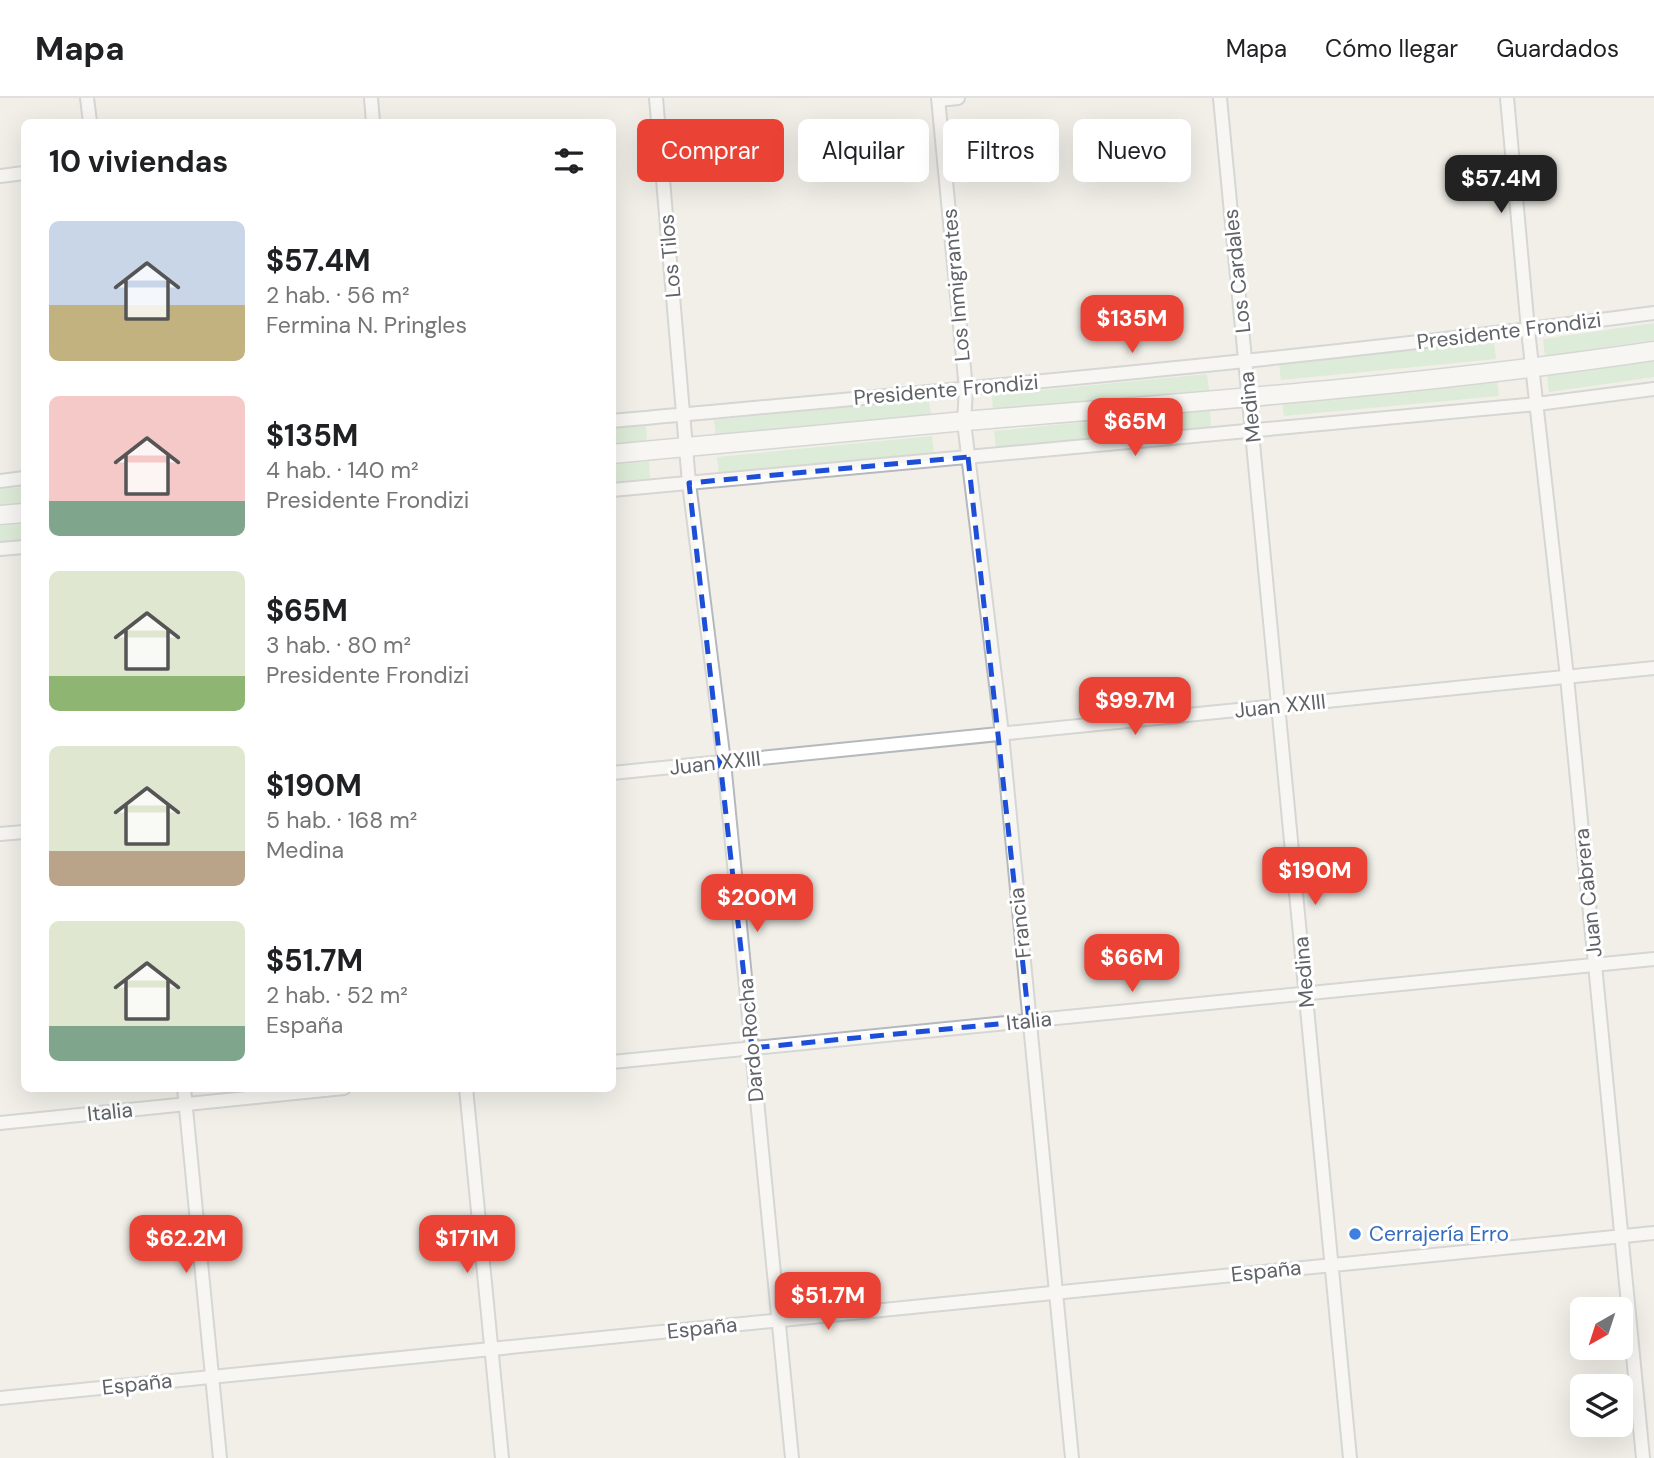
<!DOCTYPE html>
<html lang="es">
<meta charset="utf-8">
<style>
body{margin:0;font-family:"DM Sans",sans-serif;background:#f6f6f6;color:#202124;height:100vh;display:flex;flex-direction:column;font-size:26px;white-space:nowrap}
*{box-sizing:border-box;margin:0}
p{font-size:23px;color:#757577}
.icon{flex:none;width:38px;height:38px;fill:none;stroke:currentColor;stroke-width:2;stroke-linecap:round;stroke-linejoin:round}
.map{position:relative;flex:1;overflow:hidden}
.details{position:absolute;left:21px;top:21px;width:595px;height:973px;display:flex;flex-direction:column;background:#fff;border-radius:10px;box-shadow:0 7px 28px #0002}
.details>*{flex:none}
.top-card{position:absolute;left:637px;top:21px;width:665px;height:63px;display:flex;gap:14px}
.needle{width:46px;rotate:219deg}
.buttons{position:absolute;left:1570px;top:1199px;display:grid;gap:14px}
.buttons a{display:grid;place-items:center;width:63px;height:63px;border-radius:10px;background:#fff;box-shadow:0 7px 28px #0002;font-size:35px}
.price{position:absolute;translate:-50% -60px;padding:0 16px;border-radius:14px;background:#ea4335;color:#fff;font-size:23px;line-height:46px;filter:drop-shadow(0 2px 4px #0008)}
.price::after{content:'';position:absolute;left:50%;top:42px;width:21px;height:16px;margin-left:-10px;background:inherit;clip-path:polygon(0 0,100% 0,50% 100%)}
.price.current{background:#222;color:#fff}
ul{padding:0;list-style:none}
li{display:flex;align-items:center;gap:21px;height:175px;padding:0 28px}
li span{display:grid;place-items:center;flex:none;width:196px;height:140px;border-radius:10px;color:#555}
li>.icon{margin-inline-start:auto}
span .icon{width:84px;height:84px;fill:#fffc;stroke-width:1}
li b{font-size:30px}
h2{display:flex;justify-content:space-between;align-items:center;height:84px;padding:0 28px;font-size:30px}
.pill{padding:0 24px;border-radius:10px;background:#fff;box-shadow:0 7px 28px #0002;font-size:24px;line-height:63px}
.pill.current{background:#ea4335;color:#fff}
header{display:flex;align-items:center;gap:42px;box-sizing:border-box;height:98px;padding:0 35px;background:#fff;border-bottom:2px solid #e0e0e0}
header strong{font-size:33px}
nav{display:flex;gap:38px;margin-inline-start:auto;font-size:24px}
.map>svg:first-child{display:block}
.green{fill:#c5e8c5}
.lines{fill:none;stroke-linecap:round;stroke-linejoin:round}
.minor-casing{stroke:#b5b8bc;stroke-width:16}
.secondary-casing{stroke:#b6babf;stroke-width:21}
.minor{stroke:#fff;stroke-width:12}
.secondary{stroke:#fff;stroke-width:18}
.marked{fill:none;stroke:#1d4ed8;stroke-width:5;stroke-dasharray:14 9;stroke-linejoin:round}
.shop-dot{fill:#3f7fe0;stroke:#fff;stroke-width:2.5}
.labels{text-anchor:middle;stroke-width:6;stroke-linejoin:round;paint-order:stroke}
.street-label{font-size:21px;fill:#5f6368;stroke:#fff}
.shop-label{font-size:21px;fill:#366cbe;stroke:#fff;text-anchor:start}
</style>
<header>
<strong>Mapa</strong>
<nav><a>Mapa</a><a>Cómo llegar</a><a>Guardados</a></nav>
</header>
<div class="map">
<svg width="1654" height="1360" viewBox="0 0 1654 1360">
<rect width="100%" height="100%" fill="#f1efe8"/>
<path class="green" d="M1654,225V242L1545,258L1543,241Z
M1494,244L1496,261L1281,282L1279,265Z
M1654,262V279L1549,294L1547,277Z
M1207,276L1209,292L993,314L992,297Z
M1497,281L1499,298L1284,318L1282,302Z
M929,301L931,318L716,339L714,322Z
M1210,312L1211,329L996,350L994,333Z
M646,327L647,344L613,347V330Z
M932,338L934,355L719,376L717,359Z
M649,363L650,380L613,384V367Z
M24,389V406L0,408V391Z
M24,426V443L0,445V428Z"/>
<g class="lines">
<defs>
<path id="minor" d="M87,0L90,24
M371,0L373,24
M656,0L689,385L724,664L792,1360
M938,0L966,291L964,324L1002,636L1072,1360
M1220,0L1350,1360
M1507,0L1528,232L1567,579L1643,1360
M939,2L958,0
M0,78L24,75
M612,323C960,291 1308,261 1654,215
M0,383L24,380
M612,392L1537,306L1654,291
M0,451L24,449
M612,675L1654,570
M0,736L24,734
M612,964L1654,861
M184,990L220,1360
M466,990L502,1360
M0,1025L344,990
M0,1300L1654,1135"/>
<path id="secondary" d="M612,356C730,345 848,333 965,323C1195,304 1425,287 1654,253
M0,417L24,415"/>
</defs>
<use href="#minor" class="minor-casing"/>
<use href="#secondary" class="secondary-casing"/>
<use href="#minor" class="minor"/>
<use href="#secondary" class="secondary"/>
</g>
<path d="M0 0H1654V1360H0ZM968,359L1029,923L752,950L689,385Z" fill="#f1efe8" fill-opacity=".55" fill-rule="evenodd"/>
<path class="marked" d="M968,359L1029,923L752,950L689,385Z"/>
<circle class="shop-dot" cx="1355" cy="1136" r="7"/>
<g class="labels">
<g class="street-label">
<text transform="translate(670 158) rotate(-95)" y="7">Los Tilos</text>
<text transform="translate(1237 173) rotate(-96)" y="7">Los Cardales</text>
<text transform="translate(956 187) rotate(-95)" y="7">Los Inmigrantes</text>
<text transform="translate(1509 233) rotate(-7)" y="7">Presidente Frondizi</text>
<text transform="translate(946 292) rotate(-5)" y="7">Presidente Frondizi</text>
<text transform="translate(1250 309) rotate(-96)" y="7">Medina</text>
<text transform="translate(1280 608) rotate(-6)" y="7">Juan XXIII</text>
<text transform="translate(715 665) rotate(-6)" y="7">Juan XXIII</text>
<text transform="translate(1588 795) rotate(-96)" y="7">Juan Cabrera</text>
<text transform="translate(1020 825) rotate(-96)" y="7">Francia</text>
<text transform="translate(1304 874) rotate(-95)" y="7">Medina</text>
<text transform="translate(1029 923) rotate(-6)" y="7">Italia</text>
<text transform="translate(751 942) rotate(-95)" y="7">Dardo Rocha</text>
<text transform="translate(110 1014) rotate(-6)" y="7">Italia</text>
<text transform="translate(1266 1173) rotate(-6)" y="7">España</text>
<text transform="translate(702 1230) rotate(-6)" y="7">España</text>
<text transform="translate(137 1286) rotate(-6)" y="7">España</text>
</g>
<g class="shop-label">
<text x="1369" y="1143">Cerrajería Erro</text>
</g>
</g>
</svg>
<div class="buttons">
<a><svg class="needle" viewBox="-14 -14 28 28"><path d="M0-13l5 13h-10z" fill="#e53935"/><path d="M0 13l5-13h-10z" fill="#757577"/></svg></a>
<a><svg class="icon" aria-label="layers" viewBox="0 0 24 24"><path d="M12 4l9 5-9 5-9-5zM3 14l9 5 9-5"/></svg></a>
</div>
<b class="price current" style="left:1501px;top:117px">$57.4M</b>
<b class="price" style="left:1132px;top:257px">$135M</b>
<b class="price" style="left:1135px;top:360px">$65M</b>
<b class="price" style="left:1135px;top:639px">$99.7M</b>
<b class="price" style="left:1315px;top:809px">$190M</b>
<b class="price" style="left:757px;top:836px">$200M</b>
<b class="price" style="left:1132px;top:896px">$66M</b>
<b class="price" style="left:186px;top:1177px">$62.2M</b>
<b class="price" style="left:467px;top:1177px">$171M</b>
<b class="price" style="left:828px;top:1234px">$51.7M</b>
<div class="top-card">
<a class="pill current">Comprar</a>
<a class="pill">Alquilar</a>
<a class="pill">Filtros</a>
<a class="pill">Nuevo</a>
</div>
<section class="details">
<h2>10 viviendas<svg class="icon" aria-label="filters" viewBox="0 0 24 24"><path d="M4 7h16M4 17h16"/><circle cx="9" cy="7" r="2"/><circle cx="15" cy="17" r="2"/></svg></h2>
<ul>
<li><span style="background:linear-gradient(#c9d6e8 60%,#c2b280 0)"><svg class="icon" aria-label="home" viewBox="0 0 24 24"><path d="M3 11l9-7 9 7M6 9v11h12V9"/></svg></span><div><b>$57.4M</b><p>2 hab. · 56 m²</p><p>Fermina N. Pringles</p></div></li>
<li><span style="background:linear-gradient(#f6c9c9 75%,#7fa58c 0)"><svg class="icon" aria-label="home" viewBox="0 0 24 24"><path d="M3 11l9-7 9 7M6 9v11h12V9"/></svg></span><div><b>$135M</b><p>4 hab. · 140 m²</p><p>Presidente Frondizi</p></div></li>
<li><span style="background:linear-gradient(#dfe7d0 75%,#8fb573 0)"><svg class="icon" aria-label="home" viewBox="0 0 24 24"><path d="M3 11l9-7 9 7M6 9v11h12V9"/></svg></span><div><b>$65M</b><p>3 hab. · 80 m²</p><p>Presidente Frondizi</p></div></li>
<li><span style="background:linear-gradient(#dfe7d0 75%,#b9a48a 0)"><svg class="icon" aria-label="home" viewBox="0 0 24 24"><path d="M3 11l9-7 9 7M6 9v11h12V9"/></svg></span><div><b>$190M</b><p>5 hab. · 168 m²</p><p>Medina</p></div></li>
<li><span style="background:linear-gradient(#dfe7d0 75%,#7fa58c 0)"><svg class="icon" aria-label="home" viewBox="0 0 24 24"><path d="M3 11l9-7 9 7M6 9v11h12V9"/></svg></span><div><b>$51.7M</b><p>2 hab. · 52 m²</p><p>España</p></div></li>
</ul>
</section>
</div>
